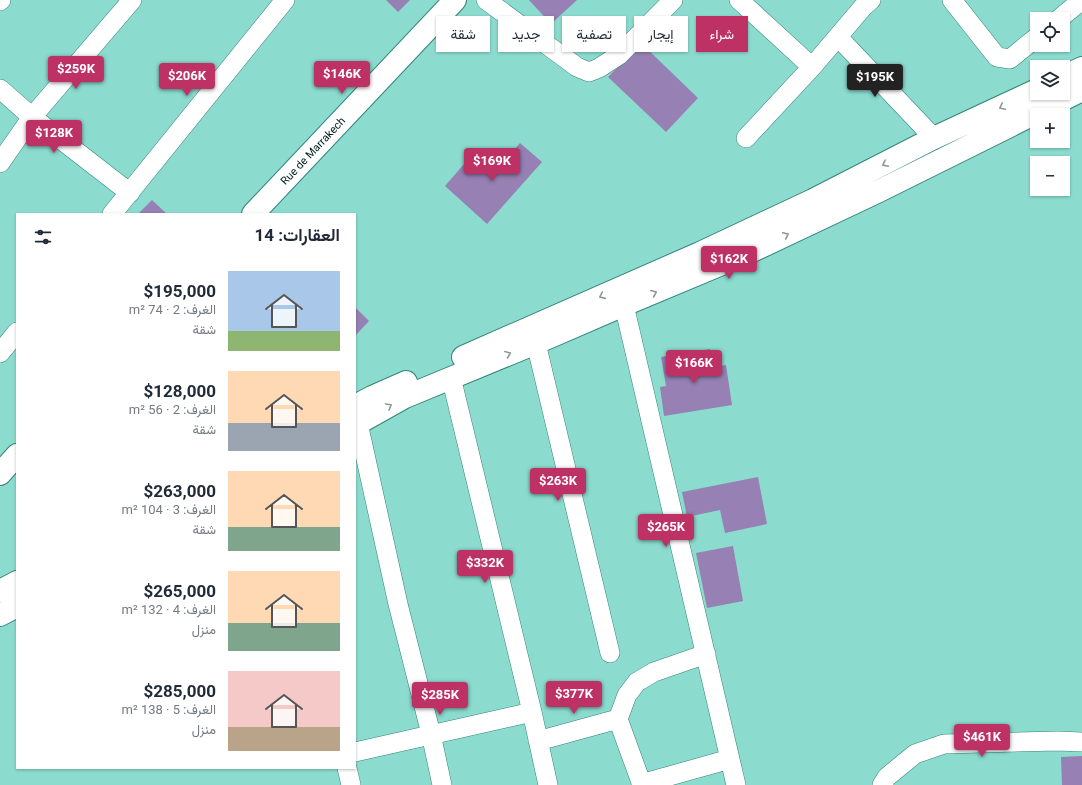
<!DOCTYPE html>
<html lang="ar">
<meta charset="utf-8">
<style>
body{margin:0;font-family:Roboto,Vazirmatn,sans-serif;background:#f2f2f3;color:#1f2937;direction:rtl;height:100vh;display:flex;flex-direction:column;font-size:15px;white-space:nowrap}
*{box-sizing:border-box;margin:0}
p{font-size:13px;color:#747a83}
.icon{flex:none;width:22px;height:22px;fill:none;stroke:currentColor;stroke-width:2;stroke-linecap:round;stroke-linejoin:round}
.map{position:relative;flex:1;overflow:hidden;direction:ltr}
.drawer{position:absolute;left:16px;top:213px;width:340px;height:556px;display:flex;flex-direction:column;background:#fff;border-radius:0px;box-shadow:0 1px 3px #0004;direction:rtl}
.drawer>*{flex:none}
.banner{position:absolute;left:368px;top:16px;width:380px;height:36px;direction:rtl;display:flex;gap:8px}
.controls{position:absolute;left:1030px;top:12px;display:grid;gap:8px}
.controls a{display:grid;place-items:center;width:40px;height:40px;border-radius:0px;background:#fff;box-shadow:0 1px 3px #0004;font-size:20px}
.price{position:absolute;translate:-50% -34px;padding:0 9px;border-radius:4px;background:#be3165;color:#fff;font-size:13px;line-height:26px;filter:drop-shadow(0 1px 2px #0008)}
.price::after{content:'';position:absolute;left:50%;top:24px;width:12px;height:9px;margin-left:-6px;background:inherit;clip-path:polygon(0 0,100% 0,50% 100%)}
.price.current{background:#222;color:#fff}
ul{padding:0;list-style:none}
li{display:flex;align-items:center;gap:12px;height:100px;padding:0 16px}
li span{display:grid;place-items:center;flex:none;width:112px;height:80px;border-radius:0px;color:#555}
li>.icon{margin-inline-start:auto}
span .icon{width:48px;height:48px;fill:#fffc;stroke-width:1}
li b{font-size:17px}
h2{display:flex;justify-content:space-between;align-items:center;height:48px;padding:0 16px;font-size:17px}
.tag{padding:0 14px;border-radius:0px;background:#fff;box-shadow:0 1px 3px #0004;font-size:14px;line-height:36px}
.tag.current{background:#be3165;color:#fff}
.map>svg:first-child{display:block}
.building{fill:#9680b4}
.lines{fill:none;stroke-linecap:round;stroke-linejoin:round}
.minor-casing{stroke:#338479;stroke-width:20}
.tertiary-casing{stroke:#338479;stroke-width:24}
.secondary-casing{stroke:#338479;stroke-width:24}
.minor{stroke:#fff;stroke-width:19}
.tertiary{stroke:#fff;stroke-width:22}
.secondary{stroke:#fff;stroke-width:22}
.oneway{stroke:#8c9998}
.labels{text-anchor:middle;stroke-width:3.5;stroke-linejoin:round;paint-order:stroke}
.street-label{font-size:11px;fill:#001d19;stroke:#cef4ed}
</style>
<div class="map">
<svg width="1082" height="785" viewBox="0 0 1082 785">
<rect width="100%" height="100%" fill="#8cdbcf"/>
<path class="building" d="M386,0H410L398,12Z
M529,0H577L551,24Z
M641,43L698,98L666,132L608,77Z
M520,143L542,162L487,224L445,186L471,156L492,175Z
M152,200L167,214H138Z
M355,307L369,321L355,336Z
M710,349L713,367L726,365L732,405L664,416L660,387L666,386L661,357Z
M758,477L767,524L725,533L720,510L687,517L682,492Z
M733,546L743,601L707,608L696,553Z
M1082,756V785H1062L1061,757Z"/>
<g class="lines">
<defs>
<path id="minor" d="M486,0L577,67L589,72L599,68L619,55L673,0
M739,0L812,67
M952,0L997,57L1010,59L1037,37
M0,1L1,0
M1059,19L1082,0
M838,37L934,138
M0,89L32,117L130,193
M746,138L812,67L863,7L871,0
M0,163L32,117L132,0
M112,214L285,0
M624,305L736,785
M536,343L610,653
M0,353L17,332
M451,377L532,712L548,785
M358,423L398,604L431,734L442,785
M538,741L618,719
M355,752L532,712
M347,768L351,785
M641,784L730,759
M642,785L618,719L627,695L637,682L654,672L706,654
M882,785L887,777L915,754L944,744L1058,741L1082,742"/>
<g id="tertiary">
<path id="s1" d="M253,214L455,0"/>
<path d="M0,474L17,455"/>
</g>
<path id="secondary" d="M1063,77L1082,68
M463,357L700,253L813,200L934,138L1037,90
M355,406L372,397L406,382
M355,425L405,397L536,343L624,305L748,253L877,192L1082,90
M0,591L17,582
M0,615L17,606"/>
</defs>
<use href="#minor" class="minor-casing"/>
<use href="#tertiary" class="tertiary-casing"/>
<use href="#secondary" class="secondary-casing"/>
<use href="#minor" class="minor"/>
<use href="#tertiary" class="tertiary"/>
<use href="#secondary" class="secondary"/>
</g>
<defs><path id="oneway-chevron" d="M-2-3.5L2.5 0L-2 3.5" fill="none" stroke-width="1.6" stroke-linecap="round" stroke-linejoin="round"/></defs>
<g class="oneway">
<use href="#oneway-chevron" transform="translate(1002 107) rotate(155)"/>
<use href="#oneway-chevron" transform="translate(885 164) rotate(153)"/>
<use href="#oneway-chevron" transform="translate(786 235) rotate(-25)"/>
<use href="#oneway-chevron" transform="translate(654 293) rotate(-23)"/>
<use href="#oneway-chevron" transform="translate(602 296) rotate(156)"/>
<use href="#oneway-chevron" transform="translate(508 354) rotate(-22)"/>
<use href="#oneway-chevron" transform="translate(389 406) rotate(-30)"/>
</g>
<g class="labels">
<g class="street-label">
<text dy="4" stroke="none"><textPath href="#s1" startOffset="87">Rue de Marrakech</textPath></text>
</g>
</g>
</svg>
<div class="controls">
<a><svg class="icon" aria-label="locate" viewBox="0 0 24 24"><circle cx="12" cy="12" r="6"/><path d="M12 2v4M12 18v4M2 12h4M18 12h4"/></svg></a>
<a><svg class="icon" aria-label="layers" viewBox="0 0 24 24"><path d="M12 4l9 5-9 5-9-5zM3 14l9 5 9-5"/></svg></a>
<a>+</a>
<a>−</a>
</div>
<b class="price" style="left:76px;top:90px">$259K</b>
<b class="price" style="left:342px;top:95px">$146K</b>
<b class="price" style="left:187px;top:97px">$206K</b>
<b class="price current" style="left:875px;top:98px">$195K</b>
<b class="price" style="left:54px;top:154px">$128K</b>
<b class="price" style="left:492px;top:182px">$169K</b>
<b class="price" style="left:729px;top:280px">$162K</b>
<b class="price" style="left:694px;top:384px">$166K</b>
<b class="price" style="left:558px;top:502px">$263K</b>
<b class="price" style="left:666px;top:548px">$265K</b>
<b class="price" style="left:485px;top:584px">$332K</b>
<b class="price" style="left:574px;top:715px">$377K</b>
<b class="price" style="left:440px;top:716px">$285K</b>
<b class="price" style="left:982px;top:758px">$461K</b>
<div class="banner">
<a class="tag current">شراء</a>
<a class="tag">إيجار</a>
<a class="tag">تصفية</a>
<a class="tag">جديد</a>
<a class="tag">شقة</a>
</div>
<section class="drawer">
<h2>العقارات: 14<svg class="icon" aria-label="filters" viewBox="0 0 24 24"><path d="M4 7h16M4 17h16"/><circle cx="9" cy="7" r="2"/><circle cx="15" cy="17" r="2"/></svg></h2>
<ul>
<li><span style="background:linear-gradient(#a9c7e8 75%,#8fb573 0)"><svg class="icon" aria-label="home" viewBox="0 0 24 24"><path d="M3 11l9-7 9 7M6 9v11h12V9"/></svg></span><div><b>$195,000</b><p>الغرف: 2 · 74 m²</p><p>شقة</p></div></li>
<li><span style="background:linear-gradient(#ffd9b3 65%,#9aa5b1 0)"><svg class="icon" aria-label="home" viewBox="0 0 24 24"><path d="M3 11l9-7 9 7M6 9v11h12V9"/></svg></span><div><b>$128,000</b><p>الغرف: 2 · 56 m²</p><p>شقة</p></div></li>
<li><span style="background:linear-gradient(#ffd9b3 70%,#7fa58c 0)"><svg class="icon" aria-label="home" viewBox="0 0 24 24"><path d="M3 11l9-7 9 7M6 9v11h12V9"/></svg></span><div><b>$263,000</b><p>الغرف: 3 · 104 m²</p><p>شقة</p></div></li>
<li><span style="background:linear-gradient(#ffd9b3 65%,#7fa58c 0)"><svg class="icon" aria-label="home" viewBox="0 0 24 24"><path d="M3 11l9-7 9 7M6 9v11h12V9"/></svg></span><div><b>$265,000</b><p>الغرف: 4 · 132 m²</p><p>منزل</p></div></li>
<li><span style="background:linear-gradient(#f6c9c9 70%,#b9a48a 0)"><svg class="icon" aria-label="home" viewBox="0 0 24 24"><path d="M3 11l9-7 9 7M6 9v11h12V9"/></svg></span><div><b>$285,000</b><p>الغرف: 5 · 138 m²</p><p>منزل</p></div></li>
</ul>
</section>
</div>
